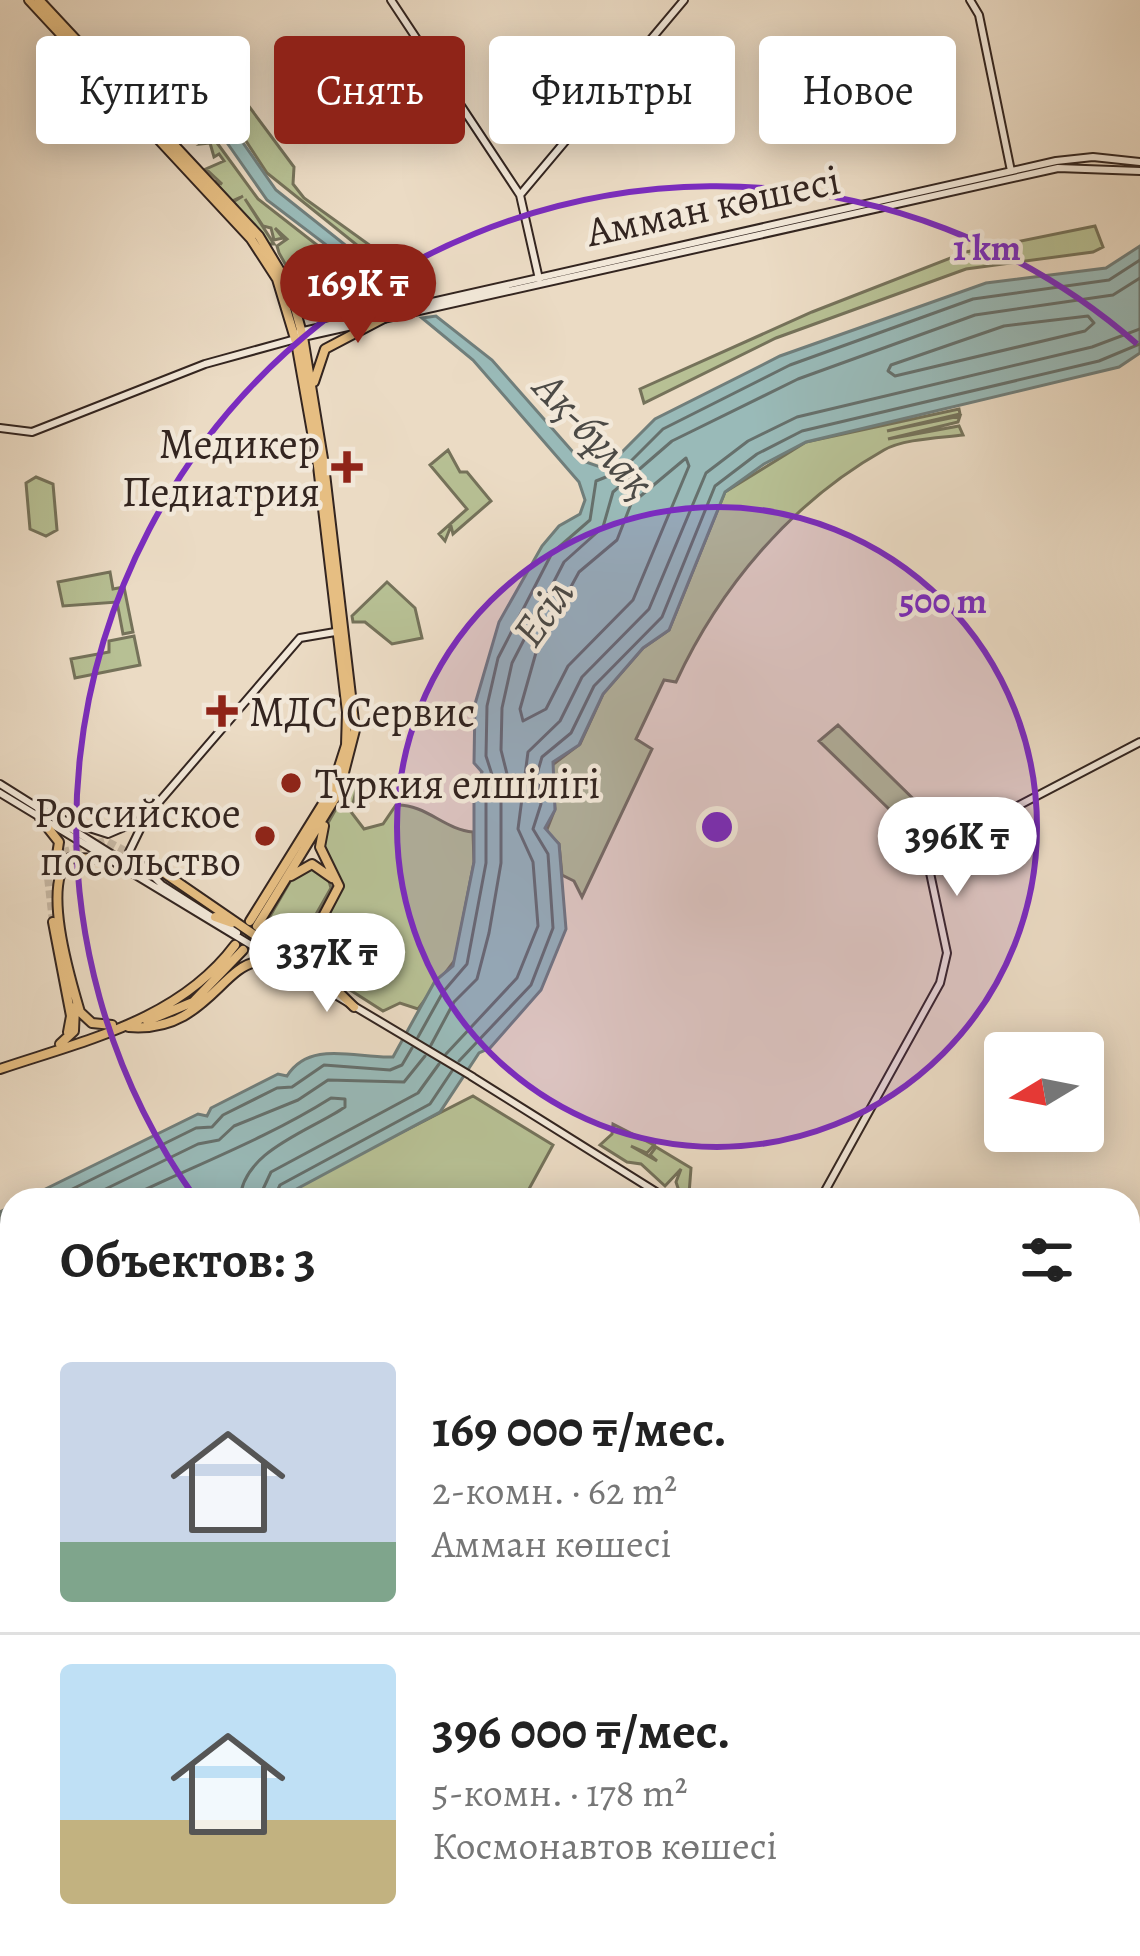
<!DOCTYPE html>
<html lang="ru">
<meta charset="utf-8">
<style>
body{margin:0;font-family:Alegreya,serif;background:#f2f2f2;color:#222;height:100vh;display:flex;flex-direction:column;font-size:45px;white-space:nowrap}
*{box-sizing:border-box;margin:0}
p{font-size:39px;color:#767676}
.icon{flex:none;width:66px;height:66px;fill:none;stroke:currentColor;stroke-width:2;stroke-linecap:round;stroke-linejoin:round}
.map{position:relative;flex:1;overflow:hidden}
.drawer{position:absolute;left:0px;top:1188px;width:1140px;height:768px;display:flex;flex-direction:column;background:#fff;border-radius:36px 36px 0 0;box-shadow:0 6px 30px #0003}
.drawer>*{flex:none}
.banner{position:absolute;left:36px;top:36px;width:1068px;height:108px;display:flex;gap:24px}
.needle{width:78px;rotate:260deg}
.buttons{position:absolute;left:984px;top:1032px;display:grid;gap:24px}
.buttons a{display:grid;place-items:center;width:120px;height:120px;border-radius:12px;background:#fff;box-shadow:0 6px 30px #0003;font-size:60px}
.price{position:absolute;translate:-50% -102px;padding:0 27px;border-radius:42px;background:#fff;color:#222;font-size:39px;line-height:78px;filter:drop-shadow(0 3px 6px #0008)}
.price::after{content:'';position:absolute;left:50%;top:72px;width:36px;height:27px;margin-left:-18px;background:inherit;clip-path:polygon(0 0,100% 0,50% 100%)}
.price.active{background:#8f2418;color:#fff}
ul{padding:0;list-style:none}
li{display:flex;align-items:center;gap:36px;height:300px;padding:0 60px}
li+li{border-top:3px solid #e0e0e0}
li span{display:grid;place-items:center;flex:none;width:336px;height:240px;border-radius:12px;color:#555}
li>.icon{margin-inline-start:auto}
span .icon{width:144px;height:144px;fill:#fffc;stroke-width:1}
li b{font-size:51px}
h2{display:flex;justify-content:space-between;align-items:center;height:144px;padding:0 60px;font-size:51px}
.tag{padding:0 42px;border-radius:12px;background:#fff;box-shadow:0 6px 30px #0003;font-size:42px;line-height:108px}
.tag.active{background:#8f2418;color:#fff}
.map>svg:first-child{display:block}
.green{fill:#b7c094;stroke:#75725a;stroke-width:3}
.water{fill:#99bab8;stroke:#707e7b;stroke-width:3}
.lines{fill:none;stroke-linecap:round;stroke-linejoin:round}
.shore{stroke:#66706c;stroke-width:3}
.primary-tunnel{stroke:#c6b7a3;stroke-width:8;stroke-dasharray:8 4;stroke-linecap:butt}
.secondary-casing{stroke:#332520;stroke-width:10}
.primary-casing{stroke:#332520;stroke-width:12}
.secondary{stroke:#f2e8d9;stroke-width:6}
.primary{stroke:#e6be82;stroke-width:8}
.ring{fill:none;stroke:#7b2cbf;stroke-width:6}
.poi-dot{fill:#8f2418;stroke:#f2e8d9;stroke-width:4.5}
.labels{text-anchor:middle;stroke-width:9;stroke-linejoin:round;paint-order:stroke}
.street-label{font-size:42px;fill:#332520;stroke:#f2e8d9}
.poi-label{font-size:42px;fill:#332520;stroke:#f2e8d9;text-anchor:end}
.water-label{font-size:45px;font-style:italic;fill:#4c4a46;stroke:#f2e8d9}
.centre{fill:#7b2cbf;stroke:#f2e8d9;stroke-width:6}
.ring-label{font-size:36px;text-anchor:middle;font-weight:bold;fill:#7b2cbf;stroke:#f2e8d9;stroke-width:9;stroke-linejoin:round;paint-order:stroke}
</style>
<div class="map">
<svg width="1140" height="1956" viewBox="0 0 1140 1956">
<rect width="100%" height="100%" fill="#ebdbc4"/>
<filter id="stains"><feTurbulence type="fractalNoise" baseFrequency=".00167" numOctaves="4"/><feColorMatrix values="0 0 0 0 .2 0 0 0 0 .09 0 0 0 0 .02 0 0 0 .5 -.17"/></filter>
<radialGradient id="worn" r=".72"><stop offset=".6" stop-color="#630" stop-opacity="0"/><stop offset="1" stop-color="#630" stop-opacity=".3"/></radialGradient>
<path class="green" d="M204,77L226,108L242,97L294,167L293,184L304,198L425,285L418,294L267,173Z
M212,136L258,199L358,277L344,283L355,280L362,292L374,289L390,303L377,306L369,293L346,300L343,286L340,295L334,278L319,273L297,252L323,280L315,287L294,270L313,289L301,292L279,253L277,246L287,239L275,228L283,238L274,240L271,228L263,226L245,199L274,244H268L233,202L243,196L232,201L213,181L222,184L206,169L224,161L219,154L214,157L210,143L201,144Z
M1095,226L1103,247L1093,252L966,269L776,338L644,403L640,389L812,312L966,252Z
M959,409L960,414L887,431L960,416L958,422L888,439L959,426L963,435C938,438 903,439 884,450C790,503 719,589 676,682L664,680L636,739L652,749L582,897L574,881L562,875L559,844L546,832L555,809L551,766L580,744L603,694L643,648L669,630L725,492L806,442Z
M448,450L460,472H467L491,501L453,534L451,526L445,541L439,534L467,509L430,465Z
M36,477L53,484L57,530L46,536L30,529L26,483Z
M110,572L113,589L124,587L133,632L123,634L117,602L63,606L58,582Z
M387,582L415,608L422,638L392,644L365,622H353L352,616Z
M134,636L140,665L75,678L71,659L109,652V641Z
M838,725L943,828L926,845L819,741Z
M350,784L357,787L351,812L364,829L383,824L396,805C426,804 445,830 473,832L474,862L455,960L418,1009L400,1003L383,1011L311,965L310,944L342,887L324,845V830Z
M317,864L326,870L331,888L303,937L280,942L262,930L295,873Z
M473,1096L553,1145L523,1200H269Z
M613,1124L654,1145L647,1153L631,1146L657,1161L650,1155L656,1147L691,1168L689,1194H680L676,1182L681,1169L665,1186L641,1164L627,1162L600,1145L612,1134Z
M12,1382V1579L0,1563V1395Z"/>
<path class="water" d="M197,77L276,190L412,298L400,301L267,200L186,84Z
M1140,246V353L1119,367L806,442L764,464L725,492L669,630L643,648L603,694L579,745L553,762L555,810L545,828L559,844L566,929L541,990L490,1048L479,1053L440,1112L276,1200H23L198,1114L207,1116L211,1108L278,1074L287,1076C310,1039 358,1059 393,1057L435,981L453,966L474,862V789L482,772L474,763L475,704L499,622L542,546L559,526L580,514L585,500L579,482L473,360L422,318L436,316L492,360L580,460L600,467L613,461L655,419L780,356L986,283L1106,268Z
M12,1206V1382L0,1395V1212Z
M147,1944H268L277,1956H152Z"/>
<g class="lines">
<path class="shore" d="M1088,316L1094,323L1085,331L895,376L888,371L891,365L1004,326Z
M686,458L689,466L633,600L568,666L546,709L523,721L520,709L537,649L579,572L617,540L631,504Z
M418,1037L443,992L467,964L486,863V796L494,781L486,756L487,706L498,658L552,553L590,520L596,481L621,471L663,429L790,365L973,299L1109,280L1140,260
M431,1045L454,1002L477,979L489,933L501,863V802L509,782L501,750L502,708L512,663L564,562L603,527L613,492L672,441L798,379L975,315L1113,295L1140,278
M446,1054L517,978L538,926L533,862L518,829L528,752L560,721L582,677L649,609L706,473L748,441L797,417L1092,347L1140,329
M459,1061L531,985L553,928L548,854L533,829L541,804L537,774L542,757L571,733L594,686L662,617L715,486L757,454L802,431L1099,361L1140,344
M50,1200L196,1128L212,1127L223,1115L277,1088L292,1087L324,1065L390,1070L402,1065L412,1048
M83,1200L198,1144L219,1140L234,1126L298,1100L328,1080L404,1082L425,1056
M123,1200C193,1166 266,1139 331,1098L345,1099V1107C310,1131 242,1151 240,1200
M258,1200L271,1172L418,1093L439,1064
M273,1200L280,1185L430,1104L452,1071"/>
<path class="primary-tunnel" d="M53,922L48,877L67,851L106,841L154,866"/>
<defs>
<path id="secondary" d="M391,0L520,195L539,279
M970,0L979,15L1011,171
M520,195L684,0
M299,332L1056,161L1093,157L1140,162
M0,428L32,432L205,364L303,337L1058,168L1140,171
M0,784L140,872
M0,793L274,959
M61,819L108,834L143,819
M162,885L129,852L146,817L300,638L341,631
M162,885L237,933
M285,965L473,1077
M471,1076L669,1200
M820,1200L940,983L947,953L926,854L1140,742
M1128,1308L1140,1311
M1128,1313L1140,1316"/>
<path id="primary" d="M29,0L251,239L277,279L296,342L318,466L347,712L346,745L332,789L250,921
M39,0L259,236L289,286L303,337L324,465L355,730L339,792L257,926
M293,291L323,314L355,318
M314,382L325,349L384,318
M40,818L59,842L55,868
M324,826L320,847L339,886L311,939L308,962L354,1007
M107,859L70,858C41,883 70,978 80,1012L92,1023L112,1025
M154,866L256,936L279,962
M291,876L312,864L332,878
M215,917L232,923
M53,922L71,1016L68,1032
M256,936L284,951L307,939
M147,1021L193,1002L243,950
M129,1027C203,1033 221,967 257,962C266,961 277,965 286,966
M60,1044L74,1031L75,1007
M0,1069C86,1040 179,1020 235,945
M1128,1701H1140
M0,1921L12,1917
M1011,1956V1944
M1019,1956L1020,1944"/>
</defs>
<use href="#secondary" class="secondary-casing"/>
<use href="#primary" class="primary-casing"/>
<use href="#secondary" class="secondary"/>
<use href="#primary" class="primary"/>
</g>
<circle cx="717" cy="827" r="320" fill="#7b2cbf" fill-opacity=".12"/>
<g class="ring">
<circle cx="717" cy="827" r="320"/>
<path d="M196 1199A640 640 0 0 1 1137 344"/>
</g>
<g class="poi-dot">
<path d="M341 449h12v12h12v12h-12v12h-12v-12h-12v-12h12z"/>
<path d="M216 693h12v12h12v12h-12v12h-12v-12h-12v-12h12z"/>
<circle cx="291" cy="783" r="12"/>
<circle cx="265" cy="836" r="12"/>
</g>
<g class="labels">
<g class="street-label">
<text transform="translate(713 205) rotate(-12)" y="15">Амман көшесі</text>
</g>
<g class="poi-label">
<text x="320" y="458">Медикер<tspan x="320" dy="48">Педиатрия</tspan></text>
<text x="249" y="726" text-anchor="start">МДС Сервис</text>
<text x="315" y="798" text-anchor="start">Түркия елшілігі</text>
<text x="241" y="827">Российское<tspan x="241" dy="48">посольство</tspan></text>
</g>
<g class="water-label">
<text transform="translate(595 434) rotate(47)" y="16">Ақ-бұлақ</text>
<text transform="translate(542 612) rotate(-55)" y="16">Есіл</text>
</g>
</g>
<circle cx="717" cy="827" r="18" class="centre"/>
<g class="ring-label">
<text x="987" y="260">1 km</text>
<text x="943" y="613">500 m</text>
</g>
<rect width="100%" height="100%" filter="url(#stains)"/>
<rect width="100%" height="100%" fill="url(#worn)"/>
</svg>
<div class="buttons">
<a><svg class="needle" viewBox="-14 -14 28 28"><path d="M0-13l5 13h-10z" fill="#e53935"/><path d="M0 13l5-13h-10z" fill="#767676"/></svg></a>
</div>
<b class="price active" style="left:358px;top:346px">169K ₸</b>
<b class="price" style="left:957px;top:899px">396K ₸</b>
<b class="price" style="left:327px;top:1015px">337K ₸</b>
<div class="banner">
<a class="tag">Купить</a>
<a class="tag active">Снять</a>
<a class="tag">Фильтры</a>
<a class="tag">Новое</a>
</div>
<section class="drawer">
<h2>Объектов: 3<svg class="icon" aria-label="filters" viewBox="0 0 24 24"><path d="M4 7h16M4 17h16"/><circle cx="9" cy="7" r="2"/><circle cx="15" cy="17" r="2"/></svg></h2>
<ul>
<li><span style="background:linear-gradient(#c9d6e8 75%,#7fa58c 0)"><svg class="icon" aria-label="home" viewBox="0 0 24 24"><path d="M3 11l9-7 9 7M6 9v11h12V9"/></svg></span><div><b>169 000 ₸/мес.</b><p>2-комн. · 62 m²</p><p>Амман көшесі</p></div></li>
<li><span style="background:linear-gradient(#bfe0f5 65%,#c2b280 0)"><svg class="icon" aria-label="home" viewBox="0 0 24 24"><path d="M3 11l9-7 9 7M6 9v11h12V9"/></svg></span><div><b>396 000 ₸/мес.</b><p>5-комн. · 178 m²</p><p>Космонавтов көшесі</p></div></li>
</ul>
</section>
</div>
